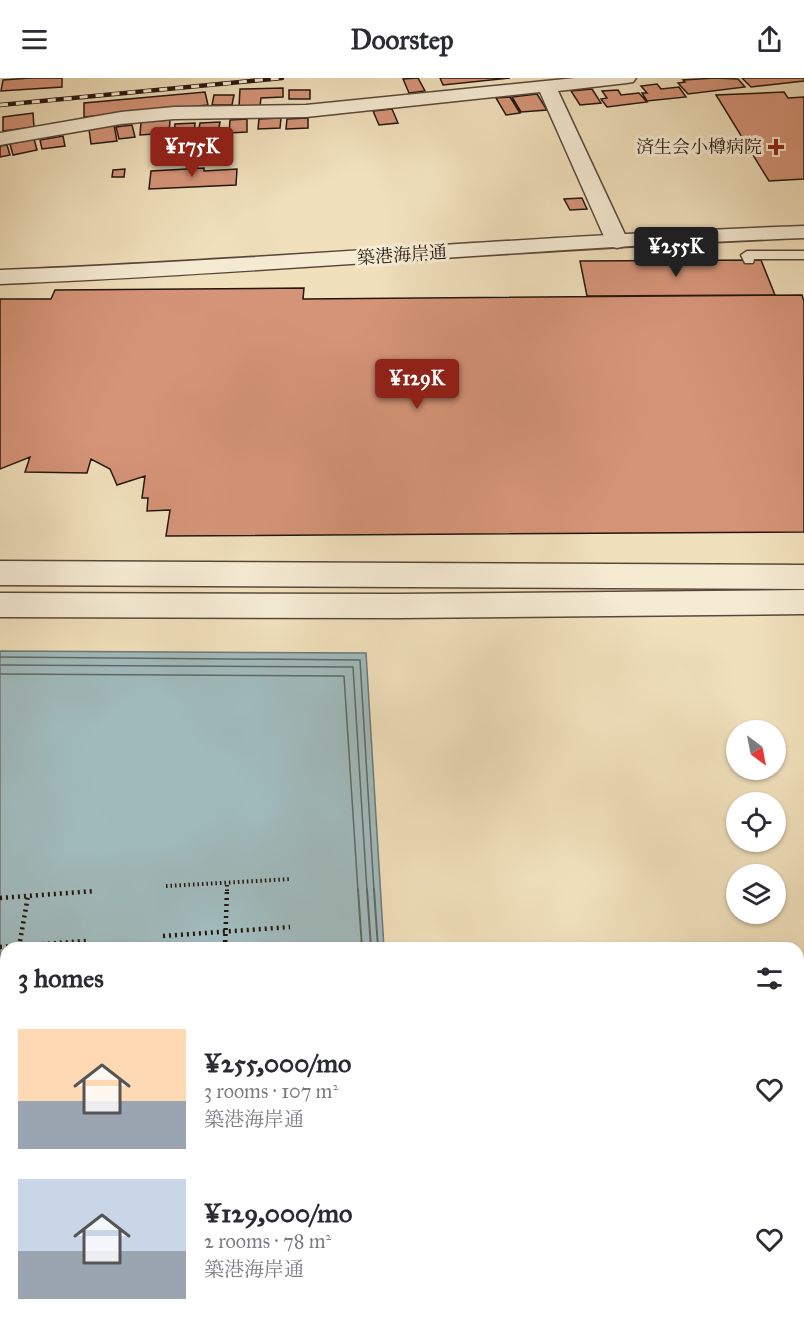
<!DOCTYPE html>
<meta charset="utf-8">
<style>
body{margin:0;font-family:"IM FELL Great Primer","Noto Serif JP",serif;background:#f7f7f7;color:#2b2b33;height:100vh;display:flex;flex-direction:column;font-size:22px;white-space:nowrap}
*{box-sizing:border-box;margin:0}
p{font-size:20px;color:#7c7c81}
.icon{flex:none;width:33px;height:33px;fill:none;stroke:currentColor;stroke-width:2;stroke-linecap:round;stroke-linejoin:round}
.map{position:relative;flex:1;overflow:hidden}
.drawer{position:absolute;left:0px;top:864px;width:804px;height:386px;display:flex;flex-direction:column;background:#fff;border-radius:18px 18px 0 0;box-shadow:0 2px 4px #0004}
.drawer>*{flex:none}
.needle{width:39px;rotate:148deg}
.controls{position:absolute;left:726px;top:642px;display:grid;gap:12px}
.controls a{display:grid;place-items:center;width:60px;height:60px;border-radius:50%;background:#fff;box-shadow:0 2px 4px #0004;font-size:30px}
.price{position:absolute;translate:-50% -51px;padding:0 14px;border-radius:6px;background:#8f2418;color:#fff;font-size:20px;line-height:39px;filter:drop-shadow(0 2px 3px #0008)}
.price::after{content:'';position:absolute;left:50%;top:36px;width:18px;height:14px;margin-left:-9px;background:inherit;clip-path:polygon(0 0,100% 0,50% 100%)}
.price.selected{background:#222;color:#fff}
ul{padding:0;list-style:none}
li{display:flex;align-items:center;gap:18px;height:150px;padding:0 18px}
li span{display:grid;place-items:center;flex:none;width:168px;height:120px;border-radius:0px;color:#555}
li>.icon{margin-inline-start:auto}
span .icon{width:72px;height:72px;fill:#fffc;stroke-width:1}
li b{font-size:26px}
h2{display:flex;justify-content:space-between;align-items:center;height:72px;padding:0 18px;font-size:26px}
header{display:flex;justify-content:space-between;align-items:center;height:78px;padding:0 18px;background:#fff;font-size:27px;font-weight:800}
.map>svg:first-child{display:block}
.water{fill:#a0babc;stroke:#6f7876;stroke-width:1.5}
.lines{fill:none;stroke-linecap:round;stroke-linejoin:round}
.shore-far1{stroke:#626865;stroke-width:1.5}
.shore{stroke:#626865;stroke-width:2}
.building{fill:#d59478;stroke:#25160e;stroke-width:1.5}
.service-casing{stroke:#58483a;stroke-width:3}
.minor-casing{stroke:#58483a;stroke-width:3}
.tertiary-casing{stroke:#58483a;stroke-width:3}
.path-far1{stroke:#25160e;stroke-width:4;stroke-dasharray:1.5 3;stroke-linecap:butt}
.path{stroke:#25160e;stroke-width:4.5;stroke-dasharray:2 4;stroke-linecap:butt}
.service{fill:#f5ebd3;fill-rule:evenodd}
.minor{fill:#f5ebd3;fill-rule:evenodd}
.tertiary{fill:#f5ebd3;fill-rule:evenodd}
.rail-casing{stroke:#25160e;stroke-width:4.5}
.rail{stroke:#f5ebd3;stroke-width:3;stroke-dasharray:8;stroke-linecap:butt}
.poi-dot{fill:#8f2418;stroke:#f5ebd3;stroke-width:2}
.labels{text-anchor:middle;stroke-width:6;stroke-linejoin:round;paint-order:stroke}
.far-poi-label{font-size:18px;fill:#25160e;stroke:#f5ebd3;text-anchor:end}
.far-street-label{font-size:18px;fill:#25160e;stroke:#f5ebd3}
</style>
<header><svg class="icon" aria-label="menu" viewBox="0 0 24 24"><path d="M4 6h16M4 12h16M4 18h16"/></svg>Doorstep<svg class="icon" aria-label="share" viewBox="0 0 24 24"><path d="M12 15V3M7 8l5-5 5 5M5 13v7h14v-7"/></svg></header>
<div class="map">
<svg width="804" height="1249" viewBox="0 0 804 1249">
<rect width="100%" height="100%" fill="#f0e0bc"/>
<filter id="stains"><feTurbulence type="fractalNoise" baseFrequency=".00333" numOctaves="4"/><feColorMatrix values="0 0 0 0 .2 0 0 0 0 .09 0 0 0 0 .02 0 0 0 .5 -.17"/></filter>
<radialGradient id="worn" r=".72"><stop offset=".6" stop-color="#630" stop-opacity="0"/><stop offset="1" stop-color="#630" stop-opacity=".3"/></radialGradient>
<path class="water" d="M0,573L366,575L384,870H6V1244H406L407,1249H0Z"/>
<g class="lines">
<path class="shore-far1" d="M0,579L360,582L374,813
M0,587L353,589L367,813
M0,596L344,598L358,813"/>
<path class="shore" d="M358,811L362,870
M367,811L371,870
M374,811L378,870"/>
</g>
<path class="building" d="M30,0H62V9L1,13L3,2Z
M418,0L425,13L409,15L403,1Z
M440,0H510L443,7Z
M715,0L738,1L745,9L688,16L678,5L685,4L683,2Z
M742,0H804V3L751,9Z
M657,6L661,11L679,9L686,19L647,23L642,15H647L641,8Z
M283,10V19L261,20L260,28L239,29L240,11Z
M592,11L601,25L580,27L571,13Z
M289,12H310V21H289Z
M618,12L621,17L639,15L647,24L607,29L601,21L607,20L602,13Z
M205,14L208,27L84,39V25Z
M784,14L788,20L804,19V101L769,103L716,17Z
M537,16L547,32L521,34L512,19Z
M214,17H234L232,27H212Z
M510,19L520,35L506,37L496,20Z
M392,31L398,45L379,47L373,33Z
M33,35L34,49L3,53V39Z
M281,40L280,50L258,51L259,41Z
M308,40V50L286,51L287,41Z
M247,41V54L229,55L230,42Z
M170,42L169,55L140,57L141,44Z
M220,44L218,55L198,56L200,45Z
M195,45L194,56L174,57L175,46Z
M114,47L117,63L91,66L89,51Z
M132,47L135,59L119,61L116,49Z
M63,58L65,68L42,71L40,62Z
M34,61L37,72L13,77L10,66Z
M7,67L10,77L0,79V68Z
M204,90V93L237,91L236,107L149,111L151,93Z
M125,91L124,99H112L113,92Z
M582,120L587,131L570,132L564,121Z
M761,182L775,217L587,218L580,183Z
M304,210L303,221L802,217L804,223V454L166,458L170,432L147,433L148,420H142L145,398L117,407L110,391L91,381L87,395L25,394L30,379L0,391V221H51L55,212Z
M541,1244H709L710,1249H542Z"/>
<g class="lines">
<defs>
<path id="service" d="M747,173H804V181H754L753,185H745L741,177Z
M798,1233L804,1241V1249H781L779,1244H798Z"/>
<path id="minor" d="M575,0H636L633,4L627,5L558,13L628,163L625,168L617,170L609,168L606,163L540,14L306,39L174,41L121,46L0,67V55L121,34L174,29L306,27Z"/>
<path id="tertiary" d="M804,148V160C536,170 268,195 0,206V192C268,182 536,157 804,148Z
M0,483L804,487V511L0,507Z
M804,512V536L398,540L0,539V515L398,516Z"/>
</defs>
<use href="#service" class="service-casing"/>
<use href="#minor" class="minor-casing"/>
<use href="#tertiary" class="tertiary-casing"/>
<path class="path-far1" d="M166,808L291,801
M227,813V806"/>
<path class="path" d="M0,820L95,813
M163,858L290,849
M0,869L86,863
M19,869L28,818
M225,870L227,811
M0,922L6,921
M0,984L6,948
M0,1036H6
M0,1098H6
M0,1165L6,1164
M0,1236L6,1235
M210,1244V1249"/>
<use href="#service" class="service"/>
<use href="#minor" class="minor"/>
<use href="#tertiary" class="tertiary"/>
<defs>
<path id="rail" d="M0,27L282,0"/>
</defs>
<use href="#rail" class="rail-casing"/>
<use href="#rail" class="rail"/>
</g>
<path class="poi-dot" d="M773 60h6v6h6v6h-6v6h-6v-6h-6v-6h6z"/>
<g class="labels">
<g class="far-poi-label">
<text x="762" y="75">済生会小樽病院</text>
</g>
<g class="far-street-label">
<text transform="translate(402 177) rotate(-4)" y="6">築港海岸通</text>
</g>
</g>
<rect width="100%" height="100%" filter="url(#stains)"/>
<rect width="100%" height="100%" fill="url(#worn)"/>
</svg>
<div class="controls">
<a><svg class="needle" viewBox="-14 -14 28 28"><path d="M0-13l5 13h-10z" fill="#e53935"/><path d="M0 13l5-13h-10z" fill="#7c7c81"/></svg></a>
<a><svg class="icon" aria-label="locate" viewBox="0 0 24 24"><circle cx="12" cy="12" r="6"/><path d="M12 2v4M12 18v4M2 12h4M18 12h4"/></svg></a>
<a><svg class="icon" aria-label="layers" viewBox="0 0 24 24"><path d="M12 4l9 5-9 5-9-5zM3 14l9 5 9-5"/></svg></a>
</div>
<b class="price" style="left:192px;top:100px">¥175K</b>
<b class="price selected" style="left:676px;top:200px">¥255K</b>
<b class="price" style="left:417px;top:332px">¥129K</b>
<section class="drawer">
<h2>3 homes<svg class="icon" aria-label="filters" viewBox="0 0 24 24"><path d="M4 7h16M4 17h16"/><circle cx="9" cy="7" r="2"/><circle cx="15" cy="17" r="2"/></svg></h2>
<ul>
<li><span style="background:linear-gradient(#ffd9b3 60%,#9aa5b1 0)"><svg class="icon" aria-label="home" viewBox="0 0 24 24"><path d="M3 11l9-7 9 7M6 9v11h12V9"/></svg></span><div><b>¥255,000/mo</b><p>3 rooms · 107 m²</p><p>築港海岸通</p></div><svg class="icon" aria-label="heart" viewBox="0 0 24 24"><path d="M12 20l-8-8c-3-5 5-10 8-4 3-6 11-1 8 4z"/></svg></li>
<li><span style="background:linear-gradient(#c9d6e8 60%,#9aa5b1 0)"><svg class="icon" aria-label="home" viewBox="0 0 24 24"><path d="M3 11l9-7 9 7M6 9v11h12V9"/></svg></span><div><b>¥129,000/mo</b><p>2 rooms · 78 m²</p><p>築港海岸通</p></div><svg class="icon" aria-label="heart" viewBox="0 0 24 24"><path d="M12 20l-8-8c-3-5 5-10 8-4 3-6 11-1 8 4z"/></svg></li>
</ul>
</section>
</div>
